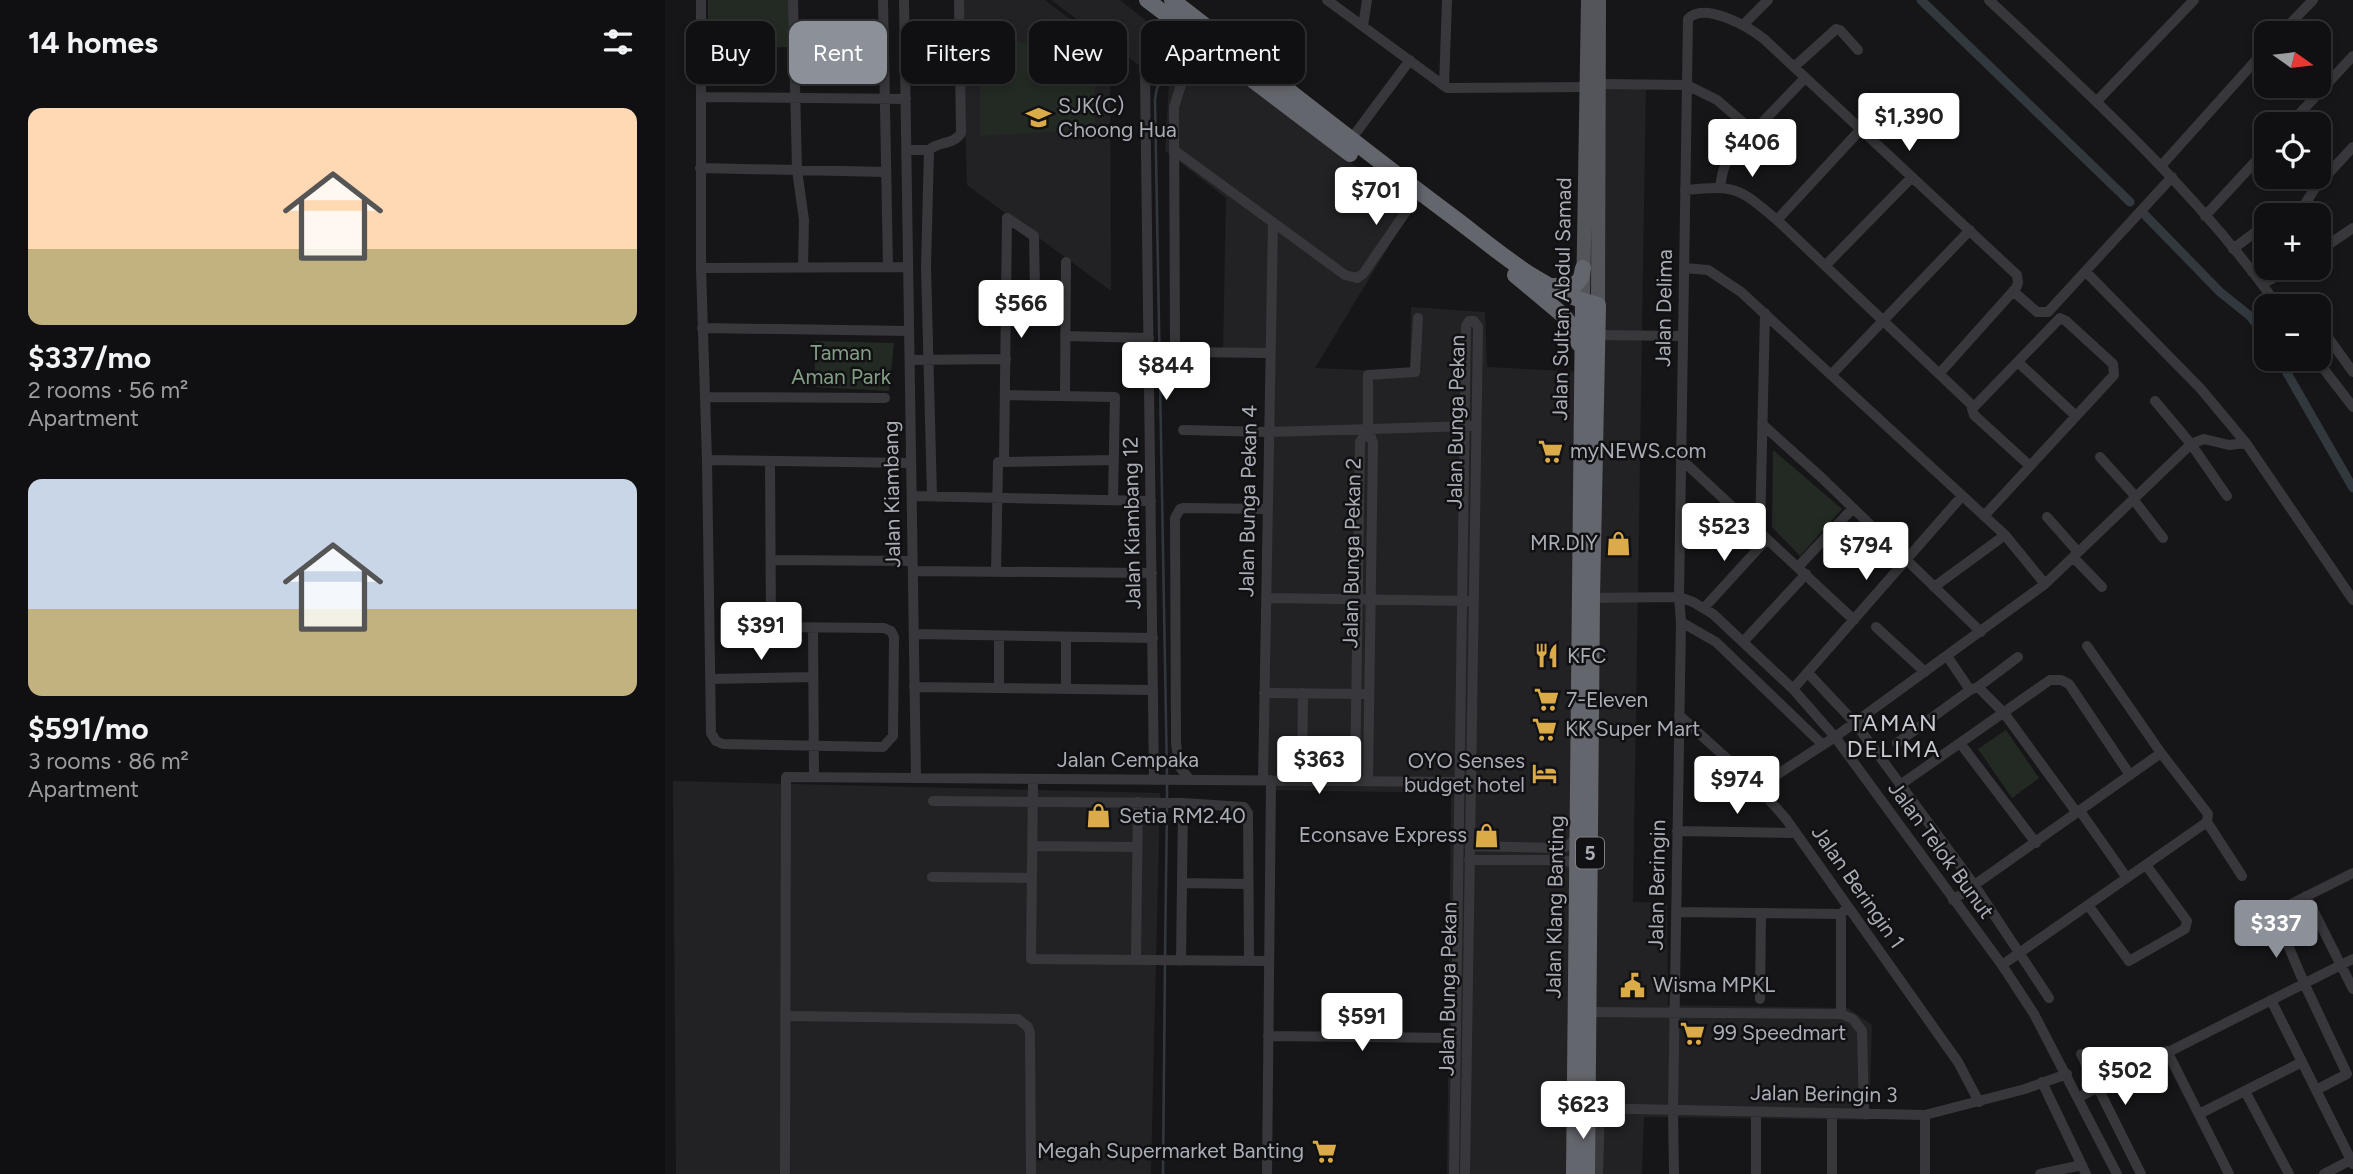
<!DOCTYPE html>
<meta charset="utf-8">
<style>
body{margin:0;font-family:Figtree,sans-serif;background:#19191b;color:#f1f3f6;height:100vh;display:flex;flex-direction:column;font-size:26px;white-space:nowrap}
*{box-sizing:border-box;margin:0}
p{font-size:23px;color:#9c9d9f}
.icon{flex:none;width:38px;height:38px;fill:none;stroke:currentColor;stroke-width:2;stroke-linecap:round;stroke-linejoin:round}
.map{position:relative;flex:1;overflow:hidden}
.sheet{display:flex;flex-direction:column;background:#101012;width:665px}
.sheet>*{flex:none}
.top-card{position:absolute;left:21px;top:21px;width:665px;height:63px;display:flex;gap:14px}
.needle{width:46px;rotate:104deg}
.buttons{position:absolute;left:1589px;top:21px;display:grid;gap:14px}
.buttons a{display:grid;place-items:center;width:77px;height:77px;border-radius:14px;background:#101012;box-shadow:0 4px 10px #0003,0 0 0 2px #303032;font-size:35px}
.price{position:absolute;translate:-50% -60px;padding:0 16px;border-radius:7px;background:#fff;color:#222;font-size:23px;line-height:46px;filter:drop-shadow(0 2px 4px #0008)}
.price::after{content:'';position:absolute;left:50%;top:42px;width:21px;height:16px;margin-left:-10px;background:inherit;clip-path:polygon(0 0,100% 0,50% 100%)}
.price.on{background:#8c9099;color:#fff}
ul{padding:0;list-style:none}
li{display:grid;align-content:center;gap:14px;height:371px;padding:0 28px}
li span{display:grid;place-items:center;height:217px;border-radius:14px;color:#555}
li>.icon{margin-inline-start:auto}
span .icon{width:126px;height:126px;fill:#fffc;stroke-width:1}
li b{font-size:30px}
h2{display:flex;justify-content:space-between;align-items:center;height:84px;padding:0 28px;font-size:30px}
.pill{padding:0 24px;border-radius:14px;background:#101012;box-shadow:0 4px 10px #0003,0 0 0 2px #303032;font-size:24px;line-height:63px}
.pill.on{background:#8c9099;color:#fff}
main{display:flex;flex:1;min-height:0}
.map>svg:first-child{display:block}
.built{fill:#222225}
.green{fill:#232a23}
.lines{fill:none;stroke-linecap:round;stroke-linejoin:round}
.stream{stroke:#31393f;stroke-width:2.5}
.canal{stroke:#31393f;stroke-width:9}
.minor{stroke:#38383c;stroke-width:10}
.major{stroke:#54555b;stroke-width:14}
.highway{stroke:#64666d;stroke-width:16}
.labels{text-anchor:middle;stroke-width:5;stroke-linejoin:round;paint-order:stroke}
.shield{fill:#111113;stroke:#7c7e85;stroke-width:2}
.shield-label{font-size:19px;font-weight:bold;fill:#aaadb6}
.poi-label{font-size:21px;fill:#aaadb6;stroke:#111113;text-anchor:start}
.street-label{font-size:21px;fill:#aaadb6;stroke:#111113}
.park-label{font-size:21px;fill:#839f85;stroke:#111113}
.neighbourhood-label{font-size:23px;letter-spacing:2px;fill:#caccd3;stroke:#111113}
</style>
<main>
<section class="sheet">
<h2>14 homes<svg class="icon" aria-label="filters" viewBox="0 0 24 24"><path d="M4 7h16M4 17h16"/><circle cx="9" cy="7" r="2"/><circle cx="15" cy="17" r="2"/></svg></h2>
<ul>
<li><span style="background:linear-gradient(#ffd9b3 65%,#c2b280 0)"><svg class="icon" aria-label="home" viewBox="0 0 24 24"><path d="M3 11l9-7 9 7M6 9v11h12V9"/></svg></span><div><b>$337/mo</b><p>2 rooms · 56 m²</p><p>Apartment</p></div></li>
<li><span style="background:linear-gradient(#c9d6e8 60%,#c2b280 0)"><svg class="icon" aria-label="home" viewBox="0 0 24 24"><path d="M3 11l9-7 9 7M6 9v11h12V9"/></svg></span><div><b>$591/mo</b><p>3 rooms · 86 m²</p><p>Apartment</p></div></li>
</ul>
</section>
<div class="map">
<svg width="1688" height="1174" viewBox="0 0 1688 1174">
<rect width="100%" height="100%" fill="#161618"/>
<path class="built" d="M296,0H380L445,50L446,291L302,185Z
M386,0H455L503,38L479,69Z
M529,46L747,208L650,368L745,372L746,307L820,312L822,367L938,373L940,79L981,80L968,902L1002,903L1003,1005L1183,1008L1207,1025L1204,1120L979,1117L977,1174H782L786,793L602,790L610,352L558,349L561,198L500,151L504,84Z
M8,781L495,793L486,1174H11Z"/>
<path class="green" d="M43,0H124V47L43,49Z
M315,37L430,51V129L315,136Z
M150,341L229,343L224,391L150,387Z
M1108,450L1177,509L1135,556L1107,527Z
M1341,730L1374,778L1347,798L1313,749Z"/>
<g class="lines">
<path class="stream" d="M502,777L490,99L492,88L514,55
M502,801V783
M500,955L502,808
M498,1174L500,962"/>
<path class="canal" d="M1256,0L1465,202
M1480,215L1555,292L1585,316L1601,337
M1614,359L1688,488"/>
<path class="minor" d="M36,0V268L42,460L46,733L51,741L58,744L218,747L228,736L229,637L226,631L219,628L106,627L105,461
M128,0L132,170L139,220L138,268
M218,0L223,267
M239,0L251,778
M662,0L782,88L921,87
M1324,0C1426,96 1531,191 1613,306
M1078,25L1103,0
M698,26L702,0
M1616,33L1648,0
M507,38L534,57L516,85L509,107L510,346L513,351L519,352L605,353
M1129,67L1171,29L1175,30L1193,50
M932,84L1022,85L1052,100L1088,131
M779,86L782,0
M36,97L241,99
M1432,101L1529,0
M1625,124L1688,56
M684,142L745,60
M242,150H264C274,141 289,145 296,133L294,0
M264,150L261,267L267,496
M509,150L680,275L692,278L698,274L749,200
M1496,166L1601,49
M35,168L221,172
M1055,186L1058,171L1063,158L1140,78
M1020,190C1071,185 1073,187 1112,220L1309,407
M1633,215L1650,188L1688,147
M1540,216L1601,150
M342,218L339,462L449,460
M342,218L369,236L370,291
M1112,220L1196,129
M1568,249L1601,224
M1654,251L1688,228
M1160,266L1247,177
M36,268L243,267
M1019,268L1043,270L1076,292L1340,535L1380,584
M1421,272L1535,388L1581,443L1688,600
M1587,272L1601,255
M1597,284L1627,268
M341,290L401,291
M1348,291L1372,312H1383L1507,177
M1654,325L1688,372
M37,328L244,331
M932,335L1018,336
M400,336L484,338
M1651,359L1688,407
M245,360L341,359
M1355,364L1411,416
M1166,375L1305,230
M340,395L450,397L448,500
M400,396L401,262
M40,397L220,398
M1490,401L1526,444L1562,496
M1097,424L1157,478L1316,632
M518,430L603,432L806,426
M1435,457L1471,497
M1016,459L1189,620
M42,460L246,463
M247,496L486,501
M1468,499L1498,538
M1319,516L1449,375L1448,364L1401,321L1395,318L1307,409L1309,415L1365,466
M1382,517L1413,552
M1095,532L1100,313
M1408,557L1437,587
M106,560L247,561
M1133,567L1188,508
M248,571L487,573
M331,572L333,462
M1269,587L1340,535
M601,598L804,601
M920,598L1014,597L1028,602L1048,614L1128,689L1170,737L1337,965L1369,1014L1452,1174
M1039,608L1102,539
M1016,622L1051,642L1158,745
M1211,627L1260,672
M148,628L149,777
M249,634L488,638
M401,637V689
M1078,642L1141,574
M1422,646L1496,753L1543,814L1542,822L1577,876
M1282,656L1305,690L1313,687L1339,713L1412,813
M1143,673L1190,723L1310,886L1384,998
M45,679L148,677
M249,687L488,690
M1313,687L1353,657
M334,688V636
M1128,689L1297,496
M599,693L698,694
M1014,715L1093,787L1121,819L1293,1062L1314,1102
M1232,743L1305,690
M1295,743L1371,843
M368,779L366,959L604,961
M489,780L480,73L516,26
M525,780L514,766L511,743L510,518L515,509L518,508L602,509
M598,780L608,222
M637,781L638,693
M690,781L695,442L703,429
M703,781L708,443L703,429V375L750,372L753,318
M1235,785L1385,680H1396L1404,684L1465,775
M1093,787L1170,737L1380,584L1526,444L1539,439L1564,445L1581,443
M268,801L518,803L579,807L583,813L584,961
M1415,811L1462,878
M1012,831L1131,833
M367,846L472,847
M805,846L898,848L904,845L912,837
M804,860H898L911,864
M267,877L367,878
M517,883L583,884
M1641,896L1688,989
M1288,900L1496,753
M1423,905L1464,961L1520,929L1522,921L1481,865
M1011,912L1176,914L1183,907
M1176,914V1014
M471,960L473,802
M516,961L518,803
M1337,965L1542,822
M1095,999L1096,913
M1606,1000L1688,1164
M924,1012L1176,1014L1188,1019L1197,1031L1199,1114
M120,1016L353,1019L363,1027L365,1033L366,1174
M603,1036L791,1038
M1502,1051L1564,1174
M1416,1054L1476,1174
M1377,1082L1421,1174
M1651,1090L1682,1074L1639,983L1612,919L1618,908L1688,873
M1580,1091L1624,1174
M1414,1097L1688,959
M917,1108L1260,1115L1360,1089L1402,1074
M1167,1113V1174
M1534,1114L1637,1062
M120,1174L121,777L799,782
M602,1174L606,780
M789,1174L801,326L804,321H809L813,327L800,1174
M933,1174L935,1109
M1009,1174L1008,1110L1016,622L1014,597L1023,19C1039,1 1084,27 1099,39L1352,275L1353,283L1351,288L1274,374
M1091,1174V1112
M1260,1174V1115
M1375,1174L1417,1165
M1659,1174L1686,1160"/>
<path class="major" d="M918,301L923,0
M933,305L934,0"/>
<path class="highway" d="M482,0L685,154
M507,0C598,70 688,142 780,211C828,246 874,291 933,305L927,598L922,1174
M850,275L899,316L905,324L914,344
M888,286H909L916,278L918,268
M909,1174L918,301"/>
</g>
<defs>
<symbol id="school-bare" viewBox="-9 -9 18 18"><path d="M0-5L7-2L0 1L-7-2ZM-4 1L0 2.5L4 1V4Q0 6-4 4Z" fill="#dcab49" stroke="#111113" stroke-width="2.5" paint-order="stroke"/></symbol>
<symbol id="supermarket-bare" viewBox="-9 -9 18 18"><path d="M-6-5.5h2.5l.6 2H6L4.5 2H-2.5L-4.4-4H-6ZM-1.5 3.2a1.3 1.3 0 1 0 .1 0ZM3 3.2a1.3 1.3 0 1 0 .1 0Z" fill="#dcab49" stroke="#111113" stroke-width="2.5" paint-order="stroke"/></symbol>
<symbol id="shop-bare" viewBox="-9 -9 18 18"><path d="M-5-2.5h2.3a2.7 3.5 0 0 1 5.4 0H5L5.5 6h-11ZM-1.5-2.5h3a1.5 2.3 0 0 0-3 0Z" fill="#dcab49" stroke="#111113" stroke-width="2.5" paint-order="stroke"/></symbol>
<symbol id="restaurant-bare" viewBox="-9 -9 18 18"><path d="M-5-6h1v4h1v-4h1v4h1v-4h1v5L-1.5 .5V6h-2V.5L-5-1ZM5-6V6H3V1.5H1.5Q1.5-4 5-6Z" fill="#dcab49" stroke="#111113" stroke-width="2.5" paint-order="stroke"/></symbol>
<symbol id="hotel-bare" viewBox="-9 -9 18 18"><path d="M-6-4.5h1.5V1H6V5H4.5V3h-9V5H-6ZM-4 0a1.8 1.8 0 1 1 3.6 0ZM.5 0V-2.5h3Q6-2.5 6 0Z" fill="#dcab49" stroke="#111113" stroke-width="2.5" paint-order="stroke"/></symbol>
<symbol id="civic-bare" viewBox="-9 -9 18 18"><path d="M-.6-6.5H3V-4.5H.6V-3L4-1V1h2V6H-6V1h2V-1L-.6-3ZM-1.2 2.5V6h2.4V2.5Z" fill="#dcab49" stroke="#111113" stroke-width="2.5" paint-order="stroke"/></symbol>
</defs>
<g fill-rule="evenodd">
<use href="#school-bare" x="356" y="100" width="35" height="35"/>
<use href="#supermarket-bare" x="868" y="434" width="35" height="35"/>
<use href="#shop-bare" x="936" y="526" width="35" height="35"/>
<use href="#restaurant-bare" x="864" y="638" width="35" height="35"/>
<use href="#supermarket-bare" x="864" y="682" width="35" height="35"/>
<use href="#supermarket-bare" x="862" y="712" width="35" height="35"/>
<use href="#hotel-bare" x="862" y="756" width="35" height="35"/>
<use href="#shop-bare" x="416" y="798" width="35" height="35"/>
<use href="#shop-bare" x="804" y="818" width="35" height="35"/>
<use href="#civic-bare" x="950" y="968" width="35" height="35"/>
<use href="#supermarket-bare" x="1010" y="1016" width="35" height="35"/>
<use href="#supermarket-bare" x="642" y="1134" width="35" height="35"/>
</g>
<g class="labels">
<rect class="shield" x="911" y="837.5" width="28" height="31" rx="5"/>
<g class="shield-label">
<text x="925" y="860">5</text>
</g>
<g class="poi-label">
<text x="393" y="113">SJK(C)<tspan x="393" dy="24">Choong Hua</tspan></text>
<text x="905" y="458">myNEWS.com</text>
<text x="933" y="550" text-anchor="end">MR.DIY</text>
<text x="902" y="663">KFC</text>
<text x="901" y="707">7-Eleven</text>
<text x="900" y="736">KK Super Mart</text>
<text x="860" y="768" text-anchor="end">OYO Senses<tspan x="860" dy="24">budget hotel</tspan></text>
<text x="454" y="823">Setia RM2.40</text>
<text x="802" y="842" text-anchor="end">Econsave Express</text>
<text x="988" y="992">Wisma MPKL</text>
<text x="1048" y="1040">99 Speedmart</text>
<text x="639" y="1158" text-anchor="end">Megah Supermarket Banting</text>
</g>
<g class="street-label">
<text transform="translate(897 299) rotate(-89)" y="7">Jalan Sultan Abdul Samad</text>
<text transform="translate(999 308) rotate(-89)" y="7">Jalan Delima</text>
<text transform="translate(791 422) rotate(-89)" y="7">Jalan Bunga Pekan</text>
<text transform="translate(227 494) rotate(-91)" y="7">Jalan Kiambang</text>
<text transform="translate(583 501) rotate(-89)" y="7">Jalan Bunga Pekan 4</text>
<text transform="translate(467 523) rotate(-91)" y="7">Jalan Kiambang 12</text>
<text transform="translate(687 553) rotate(-89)" y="7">Jalan Bunga Pekan 2</text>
<text x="463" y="767">Jalan Cempaka</text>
<text transform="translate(1276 850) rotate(54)" y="7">Jalan Telok Bunut</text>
<text transform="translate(992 885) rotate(-89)" y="7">Jalan Beringin</text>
<text transform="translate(1193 887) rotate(55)" y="7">Jalan Beringin 1</text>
<text transform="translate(890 907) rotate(-89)" y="7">Jalan Klang Banting</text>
<text transform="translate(783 989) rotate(-89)" y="7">Jalan Bunga Pekan</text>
<text transform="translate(1159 1094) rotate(1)" y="7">Jalan Beringin 3</text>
</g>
<g class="park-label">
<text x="176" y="360">Taman<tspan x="176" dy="24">Aman Park</tspan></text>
</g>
<g class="neighbourhood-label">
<text x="1229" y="731">TAMAN<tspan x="1229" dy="26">DELIMA</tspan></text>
</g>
</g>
</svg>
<div class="buttons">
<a><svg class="needle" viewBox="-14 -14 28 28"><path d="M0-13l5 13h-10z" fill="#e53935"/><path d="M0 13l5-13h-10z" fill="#9c9d9f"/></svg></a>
<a><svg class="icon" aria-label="locate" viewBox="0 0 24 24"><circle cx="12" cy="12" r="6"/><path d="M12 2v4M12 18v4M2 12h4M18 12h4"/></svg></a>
<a>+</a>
<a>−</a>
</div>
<b class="price" style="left:1244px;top:153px">$1,390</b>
<b class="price" style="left:1087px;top:179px">$406</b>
<b class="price" style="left:711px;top:227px">$701</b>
<b class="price" style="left:356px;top:340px">$566</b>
<b class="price" style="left:501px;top:402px">$844</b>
<b class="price" style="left:1059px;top:563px">$523</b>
<b class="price" style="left:1201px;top:582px">$794</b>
<b class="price" style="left:96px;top:662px">$391</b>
<b class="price" style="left:654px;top:796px">$363</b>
<b class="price" style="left:1072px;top:816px">$974</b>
<b class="price on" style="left:1611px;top:960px">$337</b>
<b class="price" style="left:697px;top:1053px">$591</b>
<b class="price" style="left:1460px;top:1107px">$502</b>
<b class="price" style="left:918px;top:1141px">$623</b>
<div class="top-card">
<a class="pill">Buy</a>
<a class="pill on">Rent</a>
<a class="pill">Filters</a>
<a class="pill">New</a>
<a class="pill">Apartment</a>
</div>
</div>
</main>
